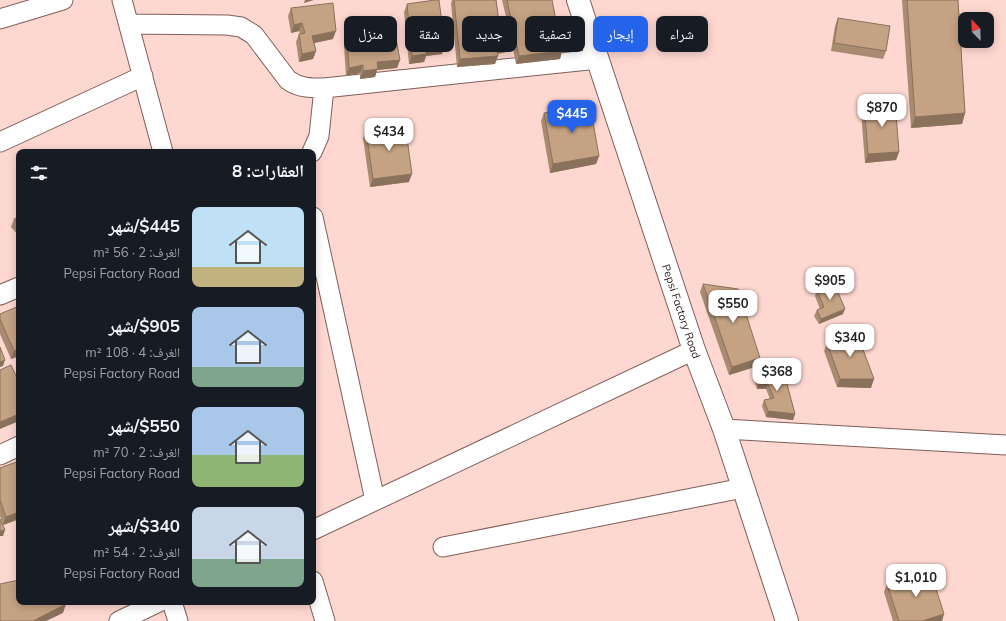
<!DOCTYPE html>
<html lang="ar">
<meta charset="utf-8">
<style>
body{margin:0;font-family:Mulish,"Noto Naskh Arabic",sans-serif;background:#242831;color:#f1f3f6;direction:rtl;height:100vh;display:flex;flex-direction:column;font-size:15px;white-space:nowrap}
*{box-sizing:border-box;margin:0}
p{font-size:13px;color:#9ea1a6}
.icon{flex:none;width:22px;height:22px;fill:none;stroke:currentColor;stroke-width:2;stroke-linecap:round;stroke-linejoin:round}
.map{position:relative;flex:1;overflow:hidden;direction:ltr}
.drawer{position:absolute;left:16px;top:149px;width:300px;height:456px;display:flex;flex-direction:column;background:#171b24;border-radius:8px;box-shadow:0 2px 10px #0003;direction:rtl}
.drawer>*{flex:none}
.guide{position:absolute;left:328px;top:16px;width:380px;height:36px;direction:rtl;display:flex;gap:8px}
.needle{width:26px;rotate:337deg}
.buttons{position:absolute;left:958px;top:12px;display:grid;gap:8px}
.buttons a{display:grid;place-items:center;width:36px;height:36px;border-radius:8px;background:#171b24;box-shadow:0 2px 10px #0003;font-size:20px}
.price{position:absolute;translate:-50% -34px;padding:0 9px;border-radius:8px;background:#fff;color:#222;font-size:13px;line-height:26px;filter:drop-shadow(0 1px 2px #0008)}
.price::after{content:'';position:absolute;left:50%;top:24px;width:12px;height:9px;margin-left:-6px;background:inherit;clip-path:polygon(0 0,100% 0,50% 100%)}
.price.on{background:#2563eb;color:#fff}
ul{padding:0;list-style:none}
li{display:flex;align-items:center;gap:12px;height:100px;padding:0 12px}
li span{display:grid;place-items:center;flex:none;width:112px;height:80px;border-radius:8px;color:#555}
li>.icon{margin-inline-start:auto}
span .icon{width:48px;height:48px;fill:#fffc;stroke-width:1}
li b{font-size:17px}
h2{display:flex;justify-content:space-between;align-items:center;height:48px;padding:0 12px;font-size:17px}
.pill{padding:0 14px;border-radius:8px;background:#171b24;box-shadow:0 2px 10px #0003;font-size:14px;line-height:36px}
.pill.on{background:#2563eb;color:#fff}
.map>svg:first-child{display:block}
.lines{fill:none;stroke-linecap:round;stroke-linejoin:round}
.street-casing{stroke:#7f5e59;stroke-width:21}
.secondary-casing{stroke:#7f5e59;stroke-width:24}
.street{stroke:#fff;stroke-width:19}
.secondary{stroke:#fff;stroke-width:22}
.wall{fill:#a98b71}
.shaded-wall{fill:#8a715c}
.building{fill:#c5a283;stroke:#8a715c}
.labels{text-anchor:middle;stroke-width:3;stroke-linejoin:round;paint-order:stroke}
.street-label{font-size:11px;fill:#261816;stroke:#fed7d0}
</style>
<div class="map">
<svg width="1006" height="621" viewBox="0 0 1006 621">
<rect width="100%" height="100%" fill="#fed7d0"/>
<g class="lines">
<defs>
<path id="street" d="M122,0L163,152
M0,19L63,0
M129,24L227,25L241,27L254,35L288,80C299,88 310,88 324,88L598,59
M0,142L143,76
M312,152L319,136L324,88
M313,217L375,500
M0,295L19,287
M724,429L1006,445
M0,455L19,446
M313,530L694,350
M443,547L743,488
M313,581L325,621
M172,602L178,621
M119,621L159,602"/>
<g id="secondary">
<path id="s1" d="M578,0L694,350L724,429L787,621"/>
</g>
</defs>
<use href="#street" class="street-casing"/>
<use href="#secondary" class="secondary-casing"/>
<use href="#street" class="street"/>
<use href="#secondary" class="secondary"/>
</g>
<path class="wall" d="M452,0H496L499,22L507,21L502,0H552L562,51L560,59L516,64L511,38L506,52L498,53L495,64L457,67L451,4Z
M902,0H958L965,113L962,124L911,128Z
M407,4L442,54L426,56L424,62L409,64L404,12Z
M291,8L333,39L314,43L316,51L313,59L299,62L296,42L299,34H300L299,31L291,33L288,16Z
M838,18L886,51L883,59L831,51L835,26Z
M359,32L400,60L397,68L377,70L375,77L360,79V73L346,76L344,46L347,38L357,37Z
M864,104L899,152L896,160L865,163L861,112Z
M544,113L599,156L596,164L550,173L541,121Z
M366,130L409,182L370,187L363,138Z
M19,217V236L11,227L14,219Z
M703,284L760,358L758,366L729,375L700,292Z
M817,290L843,314L819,324L814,316L817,310L820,309L815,296Z
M0,314L19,356L11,359L0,334Z
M827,343L871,388L837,387L824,351Z
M755,371L784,373L795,414L793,420L766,417L762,406L764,400L770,399L766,389H757L753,376Z
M19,461V519L3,525L0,516V468Z
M887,584L942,621H893L884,592Z"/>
<path class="shaded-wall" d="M305,0H314L304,3Z
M302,23L299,31L291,33L294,25Z
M336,31L333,39L309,44L312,36Z
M506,35H512L509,43Z
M509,44L506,52L493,55L496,46Z
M445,46L442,54L426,56L424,62L409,64L412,56L426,48Z
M316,51L313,59L299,62L302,54Z
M562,51L560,59L516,64L519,56Z
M498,56L495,64L457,67L460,59Z
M400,60L397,68L377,70L375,77L360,79L363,71L377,62Z
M363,65L360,73L346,76L349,68Z
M965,113L962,124L911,128L915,117Z
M899,152L896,160L865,163L868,154Z
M599,156L596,164L550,173L553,164Z
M412,174L409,182L370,187L373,179Z
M845,309L843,314L819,324L821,319Z
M19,349V356L11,359L14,351Z
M760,358L758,366L729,375L732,367Z
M5,360L3,366L0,367V362Z
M840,379H874L871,388L837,387Z
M759,383L768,384L766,389H757Z
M768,411L795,414L793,420L766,417Z
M19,414V421L0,429V422Z
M19,512V519L3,525L6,517Z
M5,530L3,536H0V531Z
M66,604L63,613L46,621H33Z
M944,614L942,621H922Z"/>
<path class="building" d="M435,0H439L445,46L426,48V54L412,56L407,4Z
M454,0H496L499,22L510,21L512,35H506L509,44L496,46L498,56L460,59Z
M507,0H552L562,51L519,56Z
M907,0H958L965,113L915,117Z
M333,3L336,31L312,36L316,51L302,54L299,34L305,33L302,23L294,25L291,8Z
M838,18L890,26L886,51L834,43Z
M394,28L400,60L377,62L378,69L363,71V65L349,68L347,38L361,37L359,32Z
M895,101L899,152L868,154L864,104Z
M590,105L599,156L553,164L544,113Z
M405,124L412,174L373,179L366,130Z
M19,217V225L14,219Z
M834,283L845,309L821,319L817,310L824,307L817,290Z
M703,284L738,289L760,358L732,367Z
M19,306V349L14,351L0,319V314Z
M856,331L874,379H840L827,343Z
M0,347L5,360L0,362Z
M11,365L19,382V414L0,422V370Z
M755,371L784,373L795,414L768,411L764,400L774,398L768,384L759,383Z
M19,461V512L6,517L0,500V468Z
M0,519L5,530L0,531Z
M930,570L944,614L922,621H899L887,584Z
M19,580V602H64L66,604L33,621H0V584Z"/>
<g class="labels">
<g class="street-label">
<text dy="4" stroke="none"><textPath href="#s1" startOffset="328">Pepsi Factory Road</textPath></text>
</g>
</g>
</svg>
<div class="buttons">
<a><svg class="needle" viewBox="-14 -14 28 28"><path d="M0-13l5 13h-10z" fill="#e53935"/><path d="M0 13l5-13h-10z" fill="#9ea1a6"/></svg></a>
</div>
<b class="price" style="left:882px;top:128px">$870</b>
<b class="price on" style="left:572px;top:134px">$445</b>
<b class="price" style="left:389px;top:152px">$434</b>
<b class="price" style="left:830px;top:301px">$905</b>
<b class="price" style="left:733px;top:324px">$550</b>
<b class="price" style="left:850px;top:358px">$340</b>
<b class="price" style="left:777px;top:392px">$368</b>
<b class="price" style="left:916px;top:598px">$1,010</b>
<div class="guide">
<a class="pill">شراء</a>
<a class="pill on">إيجار</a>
<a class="pill">تصفية</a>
<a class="pill">جديد</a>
<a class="pill">شقة</a>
<a class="pill">منزل</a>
</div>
<section class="drawer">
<h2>العقارات: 8<svg class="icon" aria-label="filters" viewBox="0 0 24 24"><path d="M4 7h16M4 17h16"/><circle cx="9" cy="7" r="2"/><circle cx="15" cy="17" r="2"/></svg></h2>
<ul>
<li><span style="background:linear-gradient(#bfe0f5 75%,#c2b280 0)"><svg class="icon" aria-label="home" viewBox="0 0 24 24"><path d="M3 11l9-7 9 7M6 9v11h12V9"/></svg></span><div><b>$445/شهر</b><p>الغرف: 2 · 56 m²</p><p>Pepsi Factory Road</p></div></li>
<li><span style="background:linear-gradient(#a9c7e8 75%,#7fa58c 0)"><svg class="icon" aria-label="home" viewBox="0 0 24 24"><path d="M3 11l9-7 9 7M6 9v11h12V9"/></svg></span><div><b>$905/شهر</b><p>الغرف: 4 · 108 m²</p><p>Pepsi Factory Road</p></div></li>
<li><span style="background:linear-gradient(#a9c7e8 60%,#8fb573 0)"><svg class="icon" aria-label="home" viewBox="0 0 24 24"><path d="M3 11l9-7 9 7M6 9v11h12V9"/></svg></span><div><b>$550/شهر</b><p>الغرف: 2 · 70 m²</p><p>Pepsi Factory Road</p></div></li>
<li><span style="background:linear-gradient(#c9d6e8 65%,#7fa58c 0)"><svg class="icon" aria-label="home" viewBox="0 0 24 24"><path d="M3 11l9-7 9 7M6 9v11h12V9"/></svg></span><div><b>$340/شهر</b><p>الغرف: 2 · 54 m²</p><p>Pepsi Factory Road</p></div></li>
</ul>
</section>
</div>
